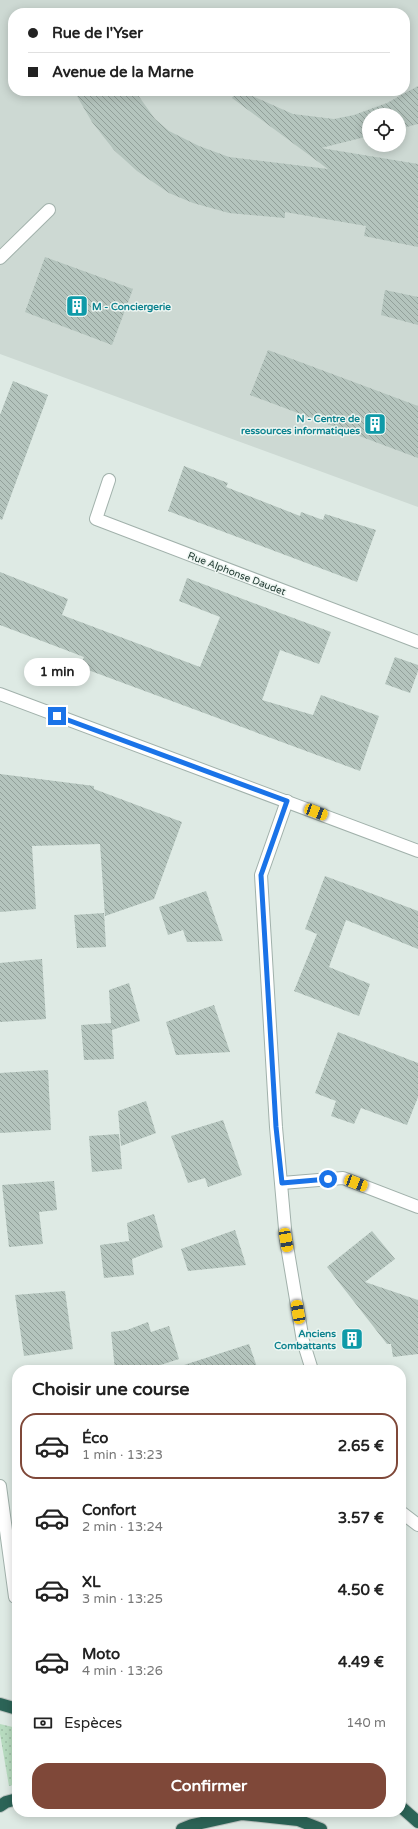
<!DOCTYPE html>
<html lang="fr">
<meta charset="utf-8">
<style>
:root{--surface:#fff;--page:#f6f6f6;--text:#222;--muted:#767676;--line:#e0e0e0;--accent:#7f4839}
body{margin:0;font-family:"Varela Round",sans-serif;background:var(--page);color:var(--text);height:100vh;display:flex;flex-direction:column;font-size:15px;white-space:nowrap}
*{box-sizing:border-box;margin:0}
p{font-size:13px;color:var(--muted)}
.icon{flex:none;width:22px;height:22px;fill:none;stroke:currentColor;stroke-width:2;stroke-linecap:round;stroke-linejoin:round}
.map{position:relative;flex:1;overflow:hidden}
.drawer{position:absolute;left:12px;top:1365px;width:394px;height:452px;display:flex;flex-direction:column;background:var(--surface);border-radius:16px;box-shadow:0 2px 10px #0003}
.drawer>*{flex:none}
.guide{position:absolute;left:8px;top:8px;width:402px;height:88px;border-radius:16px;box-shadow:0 2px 10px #0003;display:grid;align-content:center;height:88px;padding:0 20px;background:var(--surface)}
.fabs{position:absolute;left:362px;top:108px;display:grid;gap:8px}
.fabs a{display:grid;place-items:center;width:44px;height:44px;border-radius:50%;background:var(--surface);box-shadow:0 2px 10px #0003;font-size:20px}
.end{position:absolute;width:18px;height:18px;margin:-9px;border:5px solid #1a73e8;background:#fff;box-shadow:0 0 0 2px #fff}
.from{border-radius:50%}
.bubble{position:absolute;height:28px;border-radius:14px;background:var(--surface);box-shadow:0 2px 10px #0003;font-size:13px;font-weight:700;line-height:28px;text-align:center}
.car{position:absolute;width:12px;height:24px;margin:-12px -6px;border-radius:5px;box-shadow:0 0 3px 1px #0007;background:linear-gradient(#f5c518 24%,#345 0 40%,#f5c518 0 76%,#345 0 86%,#f5c518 0)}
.guide b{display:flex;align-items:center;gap:14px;height:38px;font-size:15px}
.guide b+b{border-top:1px solid var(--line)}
.guide i{width:10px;height:10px;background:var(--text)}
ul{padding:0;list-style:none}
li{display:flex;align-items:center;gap:12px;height:66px;margin:0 8px 6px;padding:0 12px;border:2px solid transparent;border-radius:16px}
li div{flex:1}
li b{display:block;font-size:15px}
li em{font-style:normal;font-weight:700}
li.active{border-color:var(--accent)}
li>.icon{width:36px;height:36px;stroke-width:1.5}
h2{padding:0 20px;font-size:18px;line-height:48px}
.pay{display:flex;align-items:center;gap:10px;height:44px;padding:0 20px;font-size:15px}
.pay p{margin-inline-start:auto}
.action{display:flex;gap:8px;margin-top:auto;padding:8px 20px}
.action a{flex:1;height:46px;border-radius:16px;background:var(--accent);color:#fff;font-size:16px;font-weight:700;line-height:46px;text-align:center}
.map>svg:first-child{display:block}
.built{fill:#cdd9d3;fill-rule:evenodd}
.grass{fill:url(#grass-dots)}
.building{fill:url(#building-back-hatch)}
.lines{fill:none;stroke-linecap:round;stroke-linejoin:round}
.service-casing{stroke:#a1b1ab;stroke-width:14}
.minor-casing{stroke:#a1b1ab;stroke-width:14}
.tertiary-casing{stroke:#a1b1ab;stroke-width:14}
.motorway-casing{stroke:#bcc4c1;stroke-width:14}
.service{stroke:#fff;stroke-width:12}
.minor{stroke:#fff;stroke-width:12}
.tertiary{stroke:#fff;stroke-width:12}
.motorway{stroke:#2c6457;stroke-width:12}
.route{stroke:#1a73e8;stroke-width:5}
.labels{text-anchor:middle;stroke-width:3;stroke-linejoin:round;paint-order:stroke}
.culture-label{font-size:10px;font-weight:bold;fill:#0d838f;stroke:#eef6f2;text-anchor:end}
.street-label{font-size:10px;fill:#203931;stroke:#eef6f2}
</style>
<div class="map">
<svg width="418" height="1829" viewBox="0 0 418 1829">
<defs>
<pattern id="grass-dots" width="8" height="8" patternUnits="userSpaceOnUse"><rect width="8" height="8" fill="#b7dbbf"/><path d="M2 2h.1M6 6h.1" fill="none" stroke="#9dbda5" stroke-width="1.8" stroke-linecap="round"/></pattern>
<pattern id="building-back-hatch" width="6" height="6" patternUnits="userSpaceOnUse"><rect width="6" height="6" fill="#b4c4bd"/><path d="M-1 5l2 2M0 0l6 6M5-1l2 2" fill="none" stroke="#92a09a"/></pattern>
</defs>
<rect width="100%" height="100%" fill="#deeae4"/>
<path class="built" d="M0 0H418V507L0 354ZM13 13H405V91H13ZM369 115H399V145H369Z"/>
<path class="grass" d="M0 1724 17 1728V1784L9 1786 0 1734Z"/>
<g class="building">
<path d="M418 86V124L399 129V115H369V136L321 148 418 164V247L364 236 366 226 285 212V218L229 213 193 203 169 193 137 171 114 150 92 122 74 91H135L155 119 169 131 199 146 229 157 328 169 232 98 236 91H241L293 114 334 119 354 115 387 103Z"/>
<path d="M45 257 133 289 112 345 25 312Z"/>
<path d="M385 290 418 297V325L381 315Z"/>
<path d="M268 350 418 406V458L250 395Z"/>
<path d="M13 381 48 395 2 520 0 519V415Z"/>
<path d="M184 466 228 483 226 487 300 516 301 512 323 520 325 514 376 530 357 582 168 511Z"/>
<path d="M0 572 68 599 62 615 200 667 220 617 179 601 187 578 331 632 319 664 280 650 262 700 313 715 321 695 379 716 360 771 80 667 84 657 0 625Z"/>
<path d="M395 657 418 665V671L410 693 385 684Z"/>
<path d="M0 774 94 786V789L182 822 154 899 105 916 100 844 32 846 36 909 0 912Z"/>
<path d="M325 876 418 911V949L346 920 329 967 370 984 359 1016 294 991 317 934 305 929Z"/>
<path d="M206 891 223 941 187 942 183 930 168 935 159 907Z"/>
<path d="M104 913 106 947 77 948 74 915Z"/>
<path d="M42 959 46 1019 0 1022V963Z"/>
<path d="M129 983 140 1021 112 1030 114 1059 84 1060 81 1025 111 1023 109 990Z"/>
<path d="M214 1005 230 1052 176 1055 166 1022Z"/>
<path d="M338 1032 418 1063V1097L407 1125 361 1108 354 1124 331 1116 336 1101 315 1093Z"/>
<path d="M48 1070 51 1130 0 1133V1073Z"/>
<path d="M146 1101 156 1133 121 1146 118 1111Z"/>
<path d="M223 1120 242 1175 208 1187 205 1178 188 1183 171 1136Z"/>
<path d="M119 1134 122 1169 92 1172 89 1136Z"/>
<path d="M54 1181 57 1210 39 1212 43 1244 9 1247 2 1185Z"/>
<path d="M154 1214 163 1247 132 1259 134 1275 104 1278 100 1245 129 1241 130 1248 127 1223Z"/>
<path d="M235 1230 246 1265 188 1271 181 1249Z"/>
<path d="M372 1231 395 1259 365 1282 418 1300V1354L393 1357 391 1344H387L327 1267Z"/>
<path d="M65 1291 73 1349 24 1356 15 1295Z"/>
<path d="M148 1322 151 1332 169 1326 179 1359 145 1370H115L111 1332 127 1330Z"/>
<path d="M249 1344 258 1370H185L184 1365Z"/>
</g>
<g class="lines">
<g class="service-casing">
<path id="service" d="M0 258 49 210"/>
</g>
<g class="minor-casing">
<g id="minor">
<path d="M109 480 96 519 418 642"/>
<path d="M287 801 261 875 276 1127 286 1240 303 1341 312 1370"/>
<path d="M282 1183 343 1178 418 1207"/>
<path d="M0 1486 15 1597"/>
<path d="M401 1512 418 1525"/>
</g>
</g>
<g class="tertiary-casing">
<path id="tertiary" d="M0 694 418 851"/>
</g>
<g class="motorway-casing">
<g id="motorway">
<path d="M0 1704 17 1709"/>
<path d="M0 1806 6 1802 17 1799"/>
<path d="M401 1807 418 1822"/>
<path d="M182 1829 192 1825 242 1814 298 1820 321 1829"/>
</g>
</g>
<use href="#service" class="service"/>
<use href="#minor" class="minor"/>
<use href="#tertiary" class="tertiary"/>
<use href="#motorway" class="motorway"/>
</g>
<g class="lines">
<path class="route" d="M57 716 287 801 261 875 276 1127 282 1183 328 1179"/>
</g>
<defs>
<g id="building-square" transform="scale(1.15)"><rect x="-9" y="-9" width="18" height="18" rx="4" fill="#0f9aa8" stroke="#eef6f2"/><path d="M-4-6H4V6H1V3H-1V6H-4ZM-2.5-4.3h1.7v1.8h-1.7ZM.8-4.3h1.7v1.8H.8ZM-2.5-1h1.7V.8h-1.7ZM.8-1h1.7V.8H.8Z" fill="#fff"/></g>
</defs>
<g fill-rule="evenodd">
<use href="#building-square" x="77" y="306"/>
<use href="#building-square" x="375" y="424"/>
<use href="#building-square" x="352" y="1339"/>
</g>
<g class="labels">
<g class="culture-label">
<text x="92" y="310" text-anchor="start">M - Conciergerie</text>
<text x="360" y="422">N - Centre de<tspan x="360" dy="12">ressources informatiques</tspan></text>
<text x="336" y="1337">Anciens<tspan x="336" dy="12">Combattants</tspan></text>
</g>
<g class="street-label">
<text transform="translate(237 573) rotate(21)" y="4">Rue Alphonse Daudet</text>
</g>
</g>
</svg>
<div class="fabs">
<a><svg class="icon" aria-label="locate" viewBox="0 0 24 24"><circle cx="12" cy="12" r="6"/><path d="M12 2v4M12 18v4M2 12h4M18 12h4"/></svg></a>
</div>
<i class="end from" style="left:328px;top:1179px"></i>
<i class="end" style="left:57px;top:716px"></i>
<div class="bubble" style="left:24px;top:658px;width:66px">1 min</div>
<i class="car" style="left:316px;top:812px;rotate:111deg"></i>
<i class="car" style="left:356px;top:1183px;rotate:111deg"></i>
<i class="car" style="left:286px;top:1240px;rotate:170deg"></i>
<i class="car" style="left:298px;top:1312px;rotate:350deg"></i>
<div class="guide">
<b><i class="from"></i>Rue de l'Yser</b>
<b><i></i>Avenue de la Marne</b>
</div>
<section class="drawer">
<h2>Choisir une course</h2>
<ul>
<li class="active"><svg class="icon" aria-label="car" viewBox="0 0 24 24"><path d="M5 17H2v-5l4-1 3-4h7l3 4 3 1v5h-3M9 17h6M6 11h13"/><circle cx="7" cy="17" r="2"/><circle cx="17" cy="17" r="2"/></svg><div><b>Éco</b><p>1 min · 13:23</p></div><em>2.65 €</em></li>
<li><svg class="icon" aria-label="car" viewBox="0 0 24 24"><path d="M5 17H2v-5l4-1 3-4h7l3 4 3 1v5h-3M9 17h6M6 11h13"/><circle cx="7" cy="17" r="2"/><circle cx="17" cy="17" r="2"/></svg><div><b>Confort</b><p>2 min · 13:24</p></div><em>3.57 €</em></li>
<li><svg class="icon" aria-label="car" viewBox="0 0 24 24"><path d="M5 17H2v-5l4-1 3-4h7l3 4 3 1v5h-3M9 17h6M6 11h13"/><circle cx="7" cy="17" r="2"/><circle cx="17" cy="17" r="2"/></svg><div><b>XL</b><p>3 min · 13:25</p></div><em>4.50 €</em></li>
<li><svg class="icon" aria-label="car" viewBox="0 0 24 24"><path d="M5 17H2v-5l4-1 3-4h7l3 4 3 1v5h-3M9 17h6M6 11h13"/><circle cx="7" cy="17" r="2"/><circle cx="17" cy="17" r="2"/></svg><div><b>Moto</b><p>4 min · 13:26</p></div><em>4.49 €</em></li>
</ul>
<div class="pay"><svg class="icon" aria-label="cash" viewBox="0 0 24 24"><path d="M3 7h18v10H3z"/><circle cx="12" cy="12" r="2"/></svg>Espèces<p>140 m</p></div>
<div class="action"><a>Confirmer</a></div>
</section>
</div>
